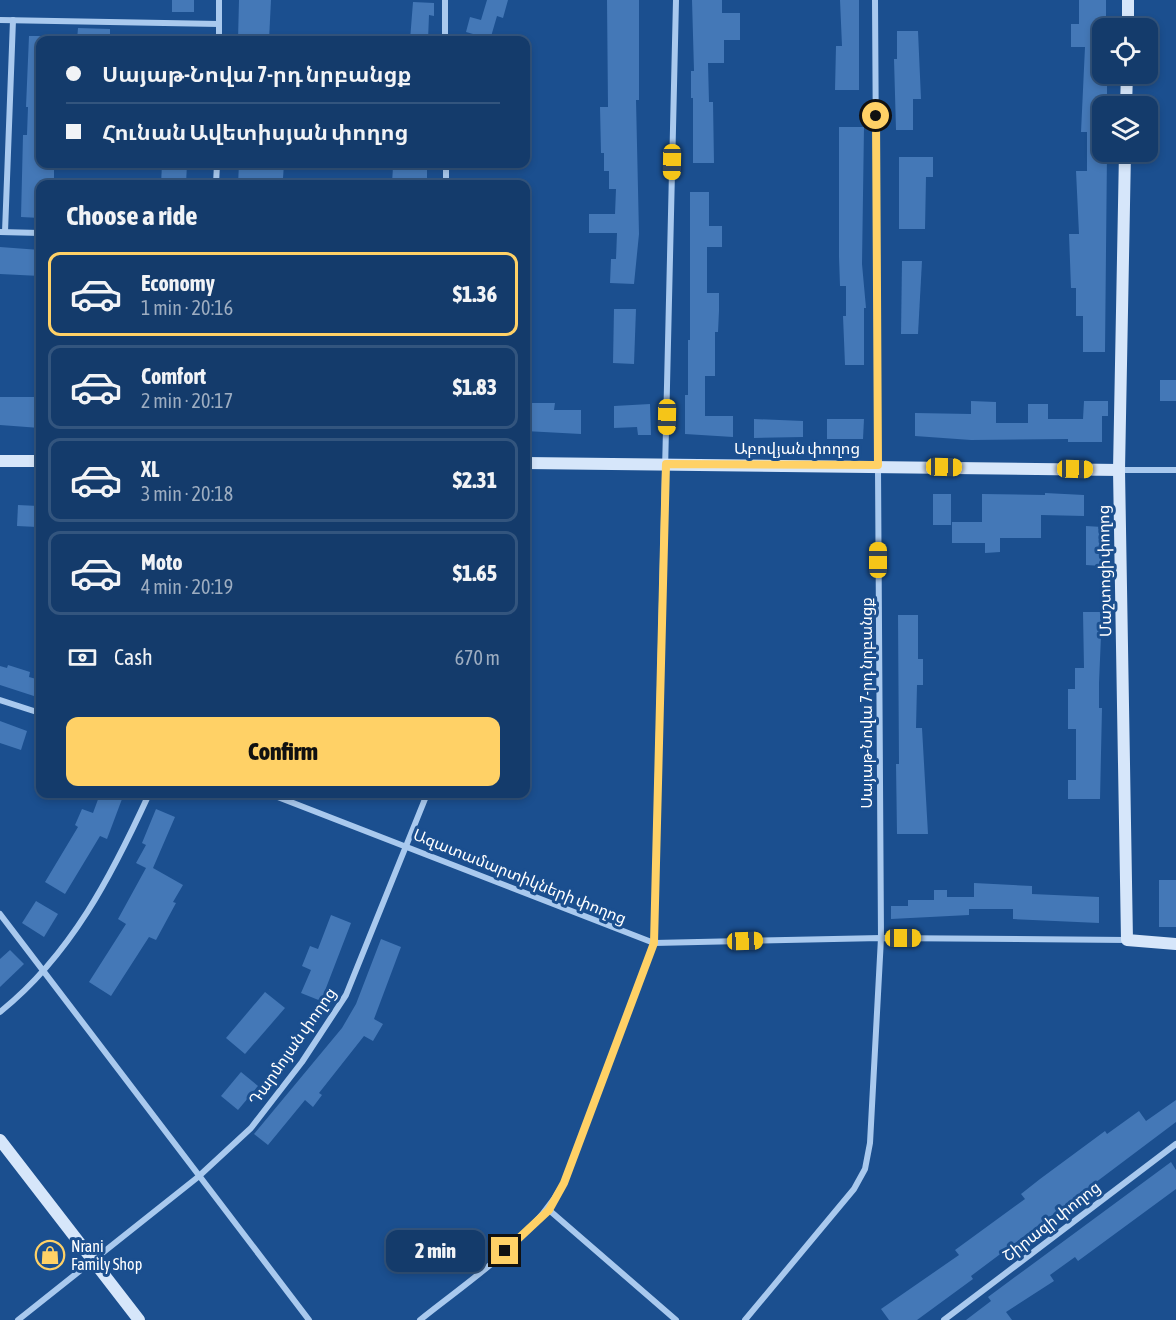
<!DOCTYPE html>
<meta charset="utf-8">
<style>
:root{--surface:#143b6b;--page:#214673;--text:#f1f3f6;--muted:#9dadc1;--line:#33557e;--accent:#ffd166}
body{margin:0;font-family:"Asap Condensed","Noto Sans Armenian",sans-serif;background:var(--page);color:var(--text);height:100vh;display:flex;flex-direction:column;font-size:22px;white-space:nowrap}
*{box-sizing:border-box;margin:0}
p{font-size:20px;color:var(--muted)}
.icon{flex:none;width:33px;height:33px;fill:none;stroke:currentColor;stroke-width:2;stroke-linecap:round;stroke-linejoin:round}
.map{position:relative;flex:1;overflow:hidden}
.drawer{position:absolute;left:36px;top:180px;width:494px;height:618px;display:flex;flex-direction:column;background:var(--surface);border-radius:12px;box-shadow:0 3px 9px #0003,0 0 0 2px var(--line)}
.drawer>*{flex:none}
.hud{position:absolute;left:36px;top:36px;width:494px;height:132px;border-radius:12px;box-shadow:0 3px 9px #0003,0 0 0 2px var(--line);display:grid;align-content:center;height:132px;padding:0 30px;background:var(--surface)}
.controls{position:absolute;left:1092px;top:18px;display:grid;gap:12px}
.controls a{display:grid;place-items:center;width:66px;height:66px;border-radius:12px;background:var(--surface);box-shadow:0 3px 9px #0003,0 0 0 2px var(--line);font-size:30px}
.end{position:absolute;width:27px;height:27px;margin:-14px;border:8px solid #ffd166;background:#111;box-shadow:0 0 0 3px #111}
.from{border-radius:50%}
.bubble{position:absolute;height:42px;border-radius:12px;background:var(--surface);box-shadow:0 3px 9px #0003,0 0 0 2px var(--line);font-size:20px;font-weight:800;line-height:42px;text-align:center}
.car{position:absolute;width:18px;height:36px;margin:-18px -9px;border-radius:8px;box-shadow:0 0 4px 2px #0007;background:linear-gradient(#f5c518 24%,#345 0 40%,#f5c518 0 76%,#345 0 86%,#f5c518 0)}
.hud b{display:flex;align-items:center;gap:21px;height:57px;font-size:22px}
.hud b+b{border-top:2px solid var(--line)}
.hud i{width:15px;height:15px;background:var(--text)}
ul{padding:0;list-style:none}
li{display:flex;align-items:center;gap:18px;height:84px;margin:0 12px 9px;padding:0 18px;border:3px solid var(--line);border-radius:12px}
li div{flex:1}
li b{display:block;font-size:22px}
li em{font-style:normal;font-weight:800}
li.active{border-color:var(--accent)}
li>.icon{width:54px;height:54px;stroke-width:1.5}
h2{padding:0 30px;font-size:27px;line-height:72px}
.pay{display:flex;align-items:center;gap:15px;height:66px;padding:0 30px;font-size:22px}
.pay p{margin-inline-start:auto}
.cta{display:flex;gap:12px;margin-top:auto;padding:12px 30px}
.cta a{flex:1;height:69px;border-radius:12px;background:var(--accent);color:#111;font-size:24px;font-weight:800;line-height:69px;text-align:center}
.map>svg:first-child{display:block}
.building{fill:#4478b7}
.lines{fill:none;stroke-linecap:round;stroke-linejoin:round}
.street{stroke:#a9c9ee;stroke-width:6}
.secondary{stroke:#d6e6fa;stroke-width:12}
.route{stroke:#ffd166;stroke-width:8}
.labels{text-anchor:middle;stroke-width:6;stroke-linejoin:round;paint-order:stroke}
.street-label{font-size:16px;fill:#fff;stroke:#1b4f8f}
.poi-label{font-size:16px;fill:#fff;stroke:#1b4f8f;text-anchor:start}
</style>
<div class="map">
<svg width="1176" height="1320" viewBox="0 0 1176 1320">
<rect width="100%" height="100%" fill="#1b4f8f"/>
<g class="building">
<rect x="172" y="0" width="22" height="12"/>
<path d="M239 0H271L269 40H238Z"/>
<path d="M487 0H508L503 18 497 16 490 40H472L473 34 466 32 470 17 481 20Z"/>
<path d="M607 0H639V100H636L639 234 634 284 610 283 611 259H616L617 233H589V214H615L616 189H609V171H604V153H601L600 107H608Z"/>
<path d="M692 0H722V13H740V40H724V63H708L709 102H713L714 163H693V98H691V71H694Z"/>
<path d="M840 0H859V90H835L836 46H842Z"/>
<path d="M1079 0H1106V28H1102V74H1107V104H1102V152H1107L1105 352H1083V316H1076V288H1071L1069 234H1079L1076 171H1087V132H1081L1085 47H1071V24H1079Z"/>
<path d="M413 2 434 3V16L429 15 428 40H410Z"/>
<path d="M78 28 110 29V40H77Z"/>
<path d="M897 31H918L921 99H913V130H896L894 59H897Z"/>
<path d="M29 36H41L38 82 40 164H54V181L40 180V218L21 217 23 135H27L28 107H26Z"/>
<path d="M839 127H864L862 264 866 308H864V365H845L843 316H846V286H840L839 257Z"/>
<path d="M899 157H933V177H926L925 229H899Z"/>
<path d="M162 164H187L186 184H161Z"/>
<path d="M239 164H284L283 178H264V184H238Z"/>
<path d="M393 166 427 167V184H392Z"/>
<path d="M690 192H709V226H722V247H707V293H719V311L718 332H715V376H705V416H733V437L685 434V395H688V340H690Z"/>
<path d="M0 247 40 250V276L0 274Z"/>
<path d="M902 261H922L918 334H901Z"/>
<path d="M614 309H636L634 364 613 363Z"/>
<rect x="1160" y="380" width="16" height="21"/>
<path d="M0 397H40V428L0 425Z"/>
<path d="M971 401 996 402V423H1028V404H1048V419H1083L1084 401H1108V416H1102V442H1068V439L971 440 915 436V413L971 414Z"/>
<path d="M532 403H555L554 410H581V434L525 431V404Z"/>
<path d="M650 404 651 435H638L637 427 614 428V406Z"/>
<path d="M754 419 803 421V437L754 438Z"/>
<path d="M827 419H864L863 439H827Z"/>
<path d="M1045 493 1084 495V516L1041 515V538H1000V552L985 553V543H952V522H982V494L1045 495Z"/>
<rect x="933" y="494" width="18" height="31"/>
<path d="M18 505 38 506 37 527 17 526Z"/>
<path d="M1086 526 1102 527V566L1086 565Z"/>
<path d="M1083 612H1102L1099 683V708H1102L1100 799H1068V780H1076V729H1068V689H1075V668H1084Z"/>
<path d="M898 615H918V659H923V685H917L916 728H922L928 834H897L896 764H899Z"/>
<path d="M8 665 30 672 29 677 40 680V698L0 685V666L7 668Z"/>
<path d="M0 721 27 731 21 750 0 743Z"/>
<path d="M100 794 122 799 107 839 100 836 65 894 45 882 78 827 75 825 82 809 93 813Z"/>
<path d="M156 809 175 817 153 868 183 885 173 902 176 903 156 940 149 937 111 996 89 982 126 924 118 919 146 868 136 863 146 845 142 843Z"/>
<rect x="1159" y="880" width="17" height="47"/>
<path d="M974 883 1032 886V894L1099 897V923L1013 919V909H969V915L891 919V906H908V900H934V890H947V897H974Z"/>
<path d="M36 901 58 914 44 937 22 923Z"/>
<path d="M331 915 351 923 321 1001 301 993 311 970 302 966 310 946 318 949Z"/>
<path d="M381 939 401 947 374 1019 383 1024 373 1041 364 1036 319 1093 322 1095 313 1107 305 1100 268 1145 254 1134 342 1028 356 1004Z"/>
<path d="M10 950 24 964 0 987V959Z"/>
<path d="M265 992 285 1008 245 1054 226 1038Z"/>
<path d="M241 1072 258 1086 238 1110 221 1096Z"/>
<path d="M1176 1100V1122L971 1276 973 1279 917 1320H889L881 1309 959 1255 955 1250 1025 1199 1021 1194 1040 1179 1105 1131 1107 1134 1139 1111 1146 1121Z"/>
<path d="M1171 1162 1176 1170V1189L1078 1261 1075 1257 1050 1275 1054 1281 1006 1312 1012 1320H966L991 1301 988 1297Z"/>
</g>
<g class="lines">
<g class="street">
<path d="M445 0V40"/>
<path d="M0 20 219 24"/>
<path d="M219 40V0"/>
<path d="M446 164V184"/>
<path d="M216 184 217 164"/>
<path d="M0 232 40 233"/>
<path d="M5 232 13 20"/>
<path d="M1120 470H1176"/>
<path d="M0 700 40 713"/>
<path d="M270 794 654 943 881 938 1127 940"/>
<path d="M0 914 309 1320"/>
<path d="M0 1012C71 955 112 875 149 794"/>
<path d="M549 1210 676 1320"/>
<path d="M18 1320 198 1177 251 1128 302 1062 346 995 427 794"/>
<path d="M420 1320C471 1279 531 1241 564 1183L654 943 676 0"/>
<path d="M745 1320 854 1189 865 1169 870 1143 881 938 875 0"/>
<path d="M944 1320 1176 1144"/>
</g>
<g class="secondary">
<path d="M1128 28V0"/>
<path d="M1126 106 1127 74"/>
<path d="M1125 152 1119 470 1127 940 1176 944"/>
<path d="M0 461H40"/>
<path d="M525 463 1119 470"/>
<path d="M0 1140 139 1320"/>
</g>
</g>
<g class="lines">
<path class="route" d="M505 1251 549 1210 564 1183 654 943 666 464 878 465 876 116"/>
</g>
<defs>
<g id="shop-ring" transform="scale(1.5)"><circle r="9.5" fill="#1b4f8f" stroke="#ffd166" stroke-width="1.5"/><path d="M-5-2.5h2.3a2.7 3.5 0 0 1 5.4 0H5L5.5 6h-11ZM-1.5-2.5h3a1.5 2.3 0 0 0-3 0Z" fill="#ffd166"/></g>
</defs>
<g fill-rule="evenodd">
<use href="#shop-ring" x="50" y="1255"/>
</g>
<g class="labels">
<g class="street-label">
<text x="797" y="454">Աբովյան փողոց</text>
<text transform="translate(1104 571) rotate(-91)" y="6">Մաշտոցի փողոց</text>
<text transform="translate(866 703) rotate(-90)" y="6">Սայաթ-Նովա 7-րդ նրբանցք</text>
<text transform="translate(520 876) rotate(22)" y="6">Ազատամարտիկների փողոց</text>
<text transform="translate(292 1046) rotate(-55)" y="6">Դարմոյան փողոց</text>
<text transform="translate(1051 1221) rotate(-38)" y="6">Շիրազի փողոց</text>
</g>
<g class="poi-label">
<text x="71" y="1252">Nrani<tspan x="71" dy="18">Family Shop</tspan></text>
</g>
</g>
</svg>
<div class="controls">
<a><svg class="icon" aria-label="locate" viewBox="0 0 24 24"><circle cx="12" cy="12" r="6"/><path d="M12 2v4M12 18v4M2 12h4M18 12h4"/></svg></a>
<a><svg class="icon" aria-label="layers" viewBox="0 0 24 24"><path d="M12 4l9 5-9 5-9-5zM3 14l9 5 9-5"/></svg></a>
</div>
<i class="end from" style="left:876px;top:116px"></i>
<i class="end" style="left:505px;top:1251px"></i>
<div class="bubble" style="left:386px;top:1230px;width:99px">2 min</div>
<i class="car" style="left:672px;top:162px;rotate:181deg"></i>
<i class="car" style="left:667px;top:417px;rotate:181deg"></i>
<i class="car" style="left:944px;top:467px;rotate:91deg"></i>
<i class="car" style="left:1075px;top:469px;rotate:91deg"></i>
<i class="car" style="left:878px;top:560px;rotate:0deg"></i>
<i class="car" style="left:903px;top:938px;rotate:90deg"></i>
<i class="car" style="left:745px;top:941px;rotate:88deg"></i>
<div class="hud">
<b><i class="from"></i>Սայաթ-Նովա 7-րդ նրբանցք</b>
<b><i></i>Հունան Ավետիսյան փողոց</b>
</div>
<section class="drawer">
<h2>Choose a ride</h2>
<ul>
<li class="active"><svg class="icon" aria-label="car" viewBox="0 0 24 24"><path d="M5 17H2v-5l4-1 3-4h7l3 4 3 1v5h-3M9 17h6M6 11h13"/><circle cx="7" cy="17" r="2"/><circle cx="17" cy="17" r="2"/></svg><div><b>Economy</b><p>1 min · 20:16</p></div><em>$1.36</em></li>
<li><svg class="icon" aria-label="car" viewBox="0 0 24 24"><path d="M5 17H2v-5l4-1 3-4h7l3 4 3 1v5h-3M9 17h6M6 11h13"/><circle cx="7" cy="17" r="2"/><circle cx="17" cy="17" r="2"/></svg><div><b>Comfort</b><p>2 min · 20:17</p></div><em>$1.83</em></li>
<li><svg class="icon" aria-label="car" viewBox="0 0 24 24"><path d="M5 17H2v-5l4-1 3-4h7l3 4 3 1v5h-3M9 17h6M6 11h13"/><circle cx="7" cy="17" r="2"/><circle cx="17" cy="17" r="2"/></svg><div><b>XL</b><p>3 min · 20:18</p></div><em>$2.31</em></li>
<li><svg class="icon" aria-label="car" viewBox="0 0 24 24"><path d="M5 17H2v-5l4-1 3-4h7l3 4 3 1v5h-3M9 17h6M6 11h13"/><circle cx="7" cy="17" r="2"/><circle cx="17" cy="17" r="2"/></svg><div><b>Moto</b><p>4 min · 20:19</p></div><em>$1.65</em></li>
</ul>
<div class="pay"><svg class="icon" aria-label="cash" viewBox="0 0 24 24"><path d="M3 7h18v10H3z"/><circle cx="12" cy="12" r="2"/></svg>Cash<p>670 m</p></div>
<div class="cta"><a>Confirm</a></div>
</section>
</div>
